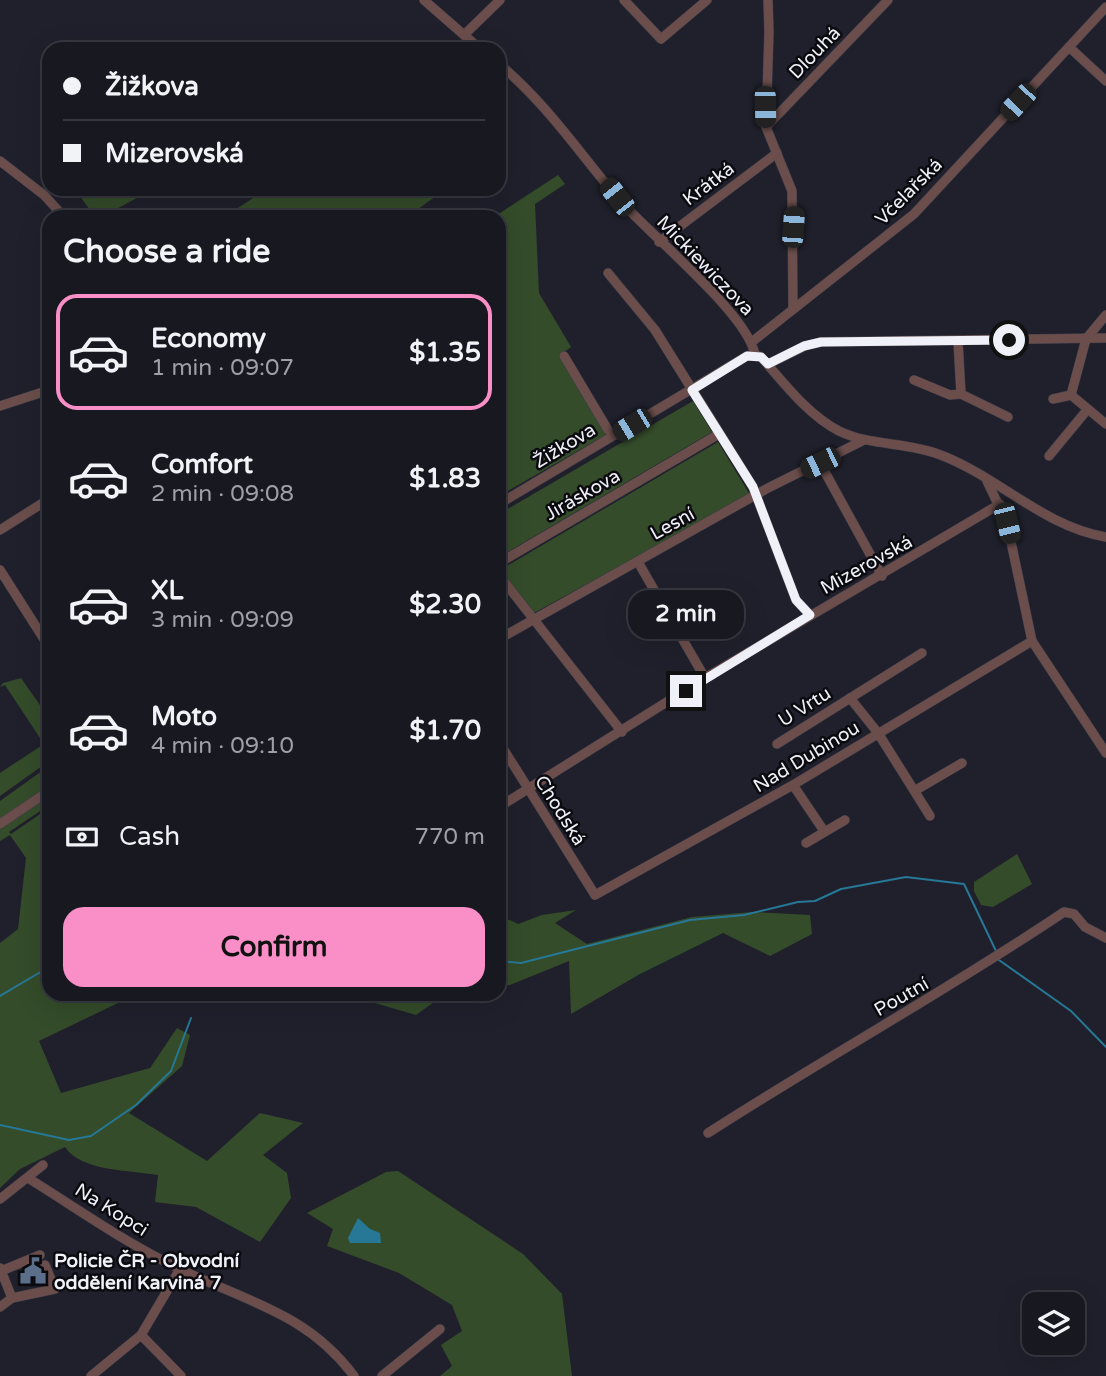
<!DOCTYPE html>
<meta charset="utf-8">
<style>
:root{--surface:#181821;--page:#25252e;--text:#f1f3f6;--muted:#9fa0a5;--line:#36373f;--accent:#fa8fc8}
body{margin:0;font-family:"Varela Round",sans-serif;background:var(--page);color:var(--text);height:100vh;display:flex;flex-direction:column;font-size:26px;white-space:nowrap}
*{box-sizing:border-box;margin:0}
p{font-size:23px;color:var(--muted)}
.icon{flex:none;width:38px;height:38px;fill:none;stroke:currentColor;stroke-width:2;stroke-linecap:round;stroke-linejoin:round}
.map{position:relative;flex:1;overflow:hidden}
.side{position:absolute;left:42px;top:210px;width:464px;height:791px;display:flex;flex-direction:column;background:var(--surface);border-radius:21px;box-shadow:0 7px 28px #0002,0 0 0 2px var(--line)}
.side>*{flex:none}
.guide{position:absolute;left:42px;top:42px;width:464px;height:154px;border-radius:21px;box-shadow:0 7px 28px #0002,0 0 0 2px var(--line);display:grid;align-content:center;height:154px;padding:0 21px;background:var(--surface)}
.tools{position:absolute;left:1022px;top:1292px;display:grid;gap:14px}
.tools a{display:grid;place-items:center;width:63px;height:63px;border-radius:14px;background:var(--surface);box-shadow:0 7px 28px #0002,0 0 0 2px var(--line);font-size:35px}
.end{position:absolute;width:32px;height:32px;margin:-16px;border:9px solid #eff0f8;background:#111;box-shadow:0 0 0 4px #111}
.from{border-radius:50%}
.bubble{position:absolute;height:49px;border-radius:21px;background:var(--surface);box-shadow:0 7px 28px #0002,0 0 0 2px var(--line);font-size:23px;font-weight:700;line-height:49px;text-align:center}
.car{position:absolute;width:21px;height:42px;margin:-21px -10px;border-radius:9px;box-shadow:0 0 5px 2px #0007;background:linear-gradient(#222 24%,#8ab4d8 0 40%,#222 0 76%,#8ab4d8 0 86%,#222 0)}
.guide b{display:flex;align-items:center;gap:24px;height:66px;font-size:26px}
.guide b+b{border-top:2px solid var(--line)}
.guide i{width:18px;height:18px;background:var(--text)}
ul{padding:0;list-style:none}
li{display:flex;align-items:center;gap:21px;height:116px;margin:0 14px 10px;padding:0 7px;border:4px solid transparent;border-radius:21px}
li div{flex:1}
li b{display:block;font-size:26px}
li em{font-style:normal;font-weight:700}
li.selected{border-color:var(--accent)}
li>.icon{width:63px;height:63px;stroke-width:1.5}
h2{padding:0 21px;font-size:32px;line-height:84px}
.pay{display:flex;align-items:center;gap:18px;height:77px;padding:0 21px;font-size:26px}
.pay p{margin-inline-start:auto}
.action{display:flex;gap:14px;margin-top:auto;padding:14px 21px}
.action a{flex:1;height:80px;border-radius:21px;background:var(--accent);color:#111;font-size:28px;font-weight:700;line-height:80px;text-align:center}
.map>svg:first-child{display:block}
.green{fill:#344c2a}
.water{fill:#267896}
.lines{fill:none;stroke-linecap:round;stroke-linejoin:round}
.stream{stroke:#267896;stroke-width:2}
.minor-casing{stroke:#3d3d49;stroke-width:10}
.minor{stroke:#6b4e4b;stroke-width:9}
.route{stroke:#eff0f8;stroke-width:9}
.labels{text-anchor:middle;stroke-width:5;stroke-linejoin:round;paint-order:stroke}
.street-label{font-size:19px;fill:#eff0f8;stroke:#0a0a0f}
.poi-label{font-size:19px;font-weight:bold;fill:#eff0f8;stroke:#0a0a0f;text-anchor:start}
</style>
<div class="map">
<svg width="1106" height="1376" viewBox="0 0 1106 1376">
<rect width="100%" height="100%" fill="#20202c"/>
<g class="green">
<path d="M558 175 565 184 535 204 539 293 571 347 564 352 611 432 499 496V217H494Z"/>
<path d="M75 189H153L102 217H95Z"/>
<path d="M267 189H446L418 209 426 217H224Z"/>
<path d="M693 401 712 432 499 557V514Z"/>
<path d="M718 442 750 495 532 614 500 570Z"/>
<path d="M21 678 49 718V761L0 796V773L44 744 5 685 0 687 3 683Z"/>
<path d="M49 766V785L0 819V801Z"/>
<path d="M49 796V805L9 832 11 834 49 808V994H160L118 1003 39 1041 61 1093 150 1068 177 1028 190 1035 182 1066 129 1113 207 1161 260 1113 303 1123 263 1155 287 1173 291 1198 260 1242 196 1207 155 1202 158 1175C130 1170 82 1172 65 1147L20 1169 0 1188V943L18 929 26 858 10 835 0 841V829Z"/>
<path d="M1017 854 1032 884 993 907 981 905 974 891V882Z"/>
<path d="M576 910 555 923 587 944 692 917 752 912 810 915 812 934 770 956 723 933 640 974 571 1014 569 961 510 985 499 986V920H510L518 924 542 915Z"/>
<path d="M344 994H445L416 1015Z"/>
<path d="M398 1171 523 1254 562 1294 572 1376H440L452 1366 441 1345 462 1331 452 1305 399 1273 327 1246 333 1229 307 1213 386 1172Z"/>
</g>
<path class="water" d="M358 1218 370 1229 380 1233 381 1243H350L348 1238Z"/>
<g class="lines">
<g class="stream">
<path d="M999 960 1071 1011 1106 1047"/>
<path d="M499 961 521 963 690 920 744 915 798 902 815 901 841 889 906 877 964 884 996 951"/>
<path d="M0 996 49 967"/>
<path d="M0 1125 69 1140 91 1136 136 1105 171 1071 191 1018"/>
</g>
<g class="minor-casing">
<g id="minor">
<path d="M424 0 480 49"/>
<path d="M624 0 661 39 707 0"/>
<path d="M768 0 769 32 766 127 792 191 793 309"/>
<path d="M464 35 500 0"/>
<path d="M1069 47 1106 7"/>
<path d="M499 64C545 102 578 151 616 196 647 233 748 313 755 355"/>
<path d="M766 127 888 0"/>
<path d="M0 161 44 195 64 217"/>
<path d="M659 242 777 153"/>
<path d="M608 273 655 330 753 487 796 600 810 615"/>
<path d="M1106 315 1086 339 1071 395 1106 424"/>
<path d="M753 341 914 214 1069 47 1106 81"/>
<path d="M755 355 761 357C784 383 808 415 839 431 870 446 906 442 938 454 998 476 1042 526 1106 537"/>
<path d="M564 356 608 430"/>
<path d="M768 364 805 346 821 342 1106 338"/>
<path d="M914 380 950 395 961 394 958 341"/>
<path d="M961 394 1008 417"/>
<path d="M1053 399 1071 395"/>
<path d="M0 406 49 390"/>
<path d="M1049 456 1087 410"/>
<path d="M820 463 882 576"/>
<path d="M987 481 1007 523 1032 641 1106 753"/>
<path d="M499 504 747 356 755 355"/>
<path d="M0 530 49 499"/>
<path d="M638 562 705 678"/>
<path d="M499 563 719 434"/>
<path d="M0 570 49 647"/>
<path d="M499 575 622 732"/>
<path d="M499 639 768 488 864 440"/>
<path d="M850 698 878 733 930 816"/>
<path d="M499 742 595 895 793 785 1032 641"/>
<path d="M777 744 922 653"/>
<path d="M793 785 824 831"/>
<path d="M916 790 962 763"/>
<path d="M499 807 705 678 1000 504"/>
<path d="M0 824 49 791"/>
<path d="M806 843 845 820"/>
<path d="M708 1133C826 1057 948 990 1064 912L1074 914 1085 927 1106 938"/>
<path d="M28 1178C78 1209 127 1244 180 1269 247 1302 307 1313 354 1376"/>
<path d="M0 1199 43 1165"/>
<path d="M0 1268 12 1298"/>
<path d="M1 1271 40 1255"/>
<path d="M0 1307 12 1298 55 1289 45 1265"/>
<path d="M141 1335 181 1376"/>
<path d="M91 1376 141 1335 180 1269"/>
<path d="M382 1376 440 1329"/>
</g>
</g>
<use href="#minor" class="minor"/>
</g>
<g class="lines">
<path class="route" d="M686 691 810 615 796 600 753 487 692 390 747 356 761 357 768 364 804 346 821 342 1009 340"/>
</g>
<defs>
<g id="civic-bare" transform="scale(2.1)"><path d="M-.6-6.5H3V-4.5H.6V-3L4-1V1h2V6H-6V1h2V-1L-.6-3ZM-1.2 2.5V6h2.4V2.5Z" fill="#5c6f8a" stroke="#0a0a0f" stroke-width="2.5" paint-order="stroke"/></g>
</defs>
<g fill-rule="evenodd">
<use href="#civic-bare" x="33" y="1271"/>
</g>
<g class="labels">
<g class="street-label">
<text transform="translate(814 52) rotate(-46)" y="7">Dlouhá</text>
<text transform="translate(708 183) rotate(-37)" y="7">Krátká</text>
<text transform="translate(908 191) rotate(-45)" y="7">Včelařská</text>
<text transform="translate(706 265) rotate(46)" y="7">Mickiewiczova</text>
<text transform="translate(564 445) rotate(-31)" y="7">Žižkova</text>
<text transform="translate(582 494) rotate(-30)" y="7">Jiráskova</text>
<text transform="translate(672 523) rotate(-29)" y="7">Lesní</text>
<text transform="translate(866 564) rotate(-29)" y="7">Mizerovská</text>
<text transform="translate(804 706) rotate(-32)" y="7">U Vrtu</text>
<text transform="translate(806 756) rotate(-31)" y="7">Nad Dubinou</text>
<text transform="translate(561 810) rotate(58)" y="7">Chodská</text>
<text transform="translate(901 996) rotate(-30)" y="7">Poutní</text>
<text transform="translate(112 1209) rotate(32)" y="7">Na Kopci</text>
</g>
<g class="poi-label">
<text x="54" y="1267">Policie ČR - Obvodní<tspan x="54" dy="22">oddělení Karviná 7</tspan></text>
</g>
</g>
</svg>
<div class="tools">
<a><svg class="icon" aria-label="layers" viewBox="0 0 24 24"><path d="M12 4l9 5-9 5-9-5zM3 14l9 5 9-5"/></svg></a>
</div>
<i class="end from" style="left:1009px;top:340px"></i>
<i class="end" style="left:686px;top:691px"></i>
<div class="bubble" style="left:628px;top:590px;width:116px">2 min</div>
<i class="car" style="left:1018px;top:102px;rotate:223deg"></i>
<i class="car" style="left:765px;top:107px;rotate:179deg"></i>
<i class="car" style="left:617px;top:197px;rotate:322deg"></i>
<i class="car" style="left:793px;top:227px;rotate:4deg"></i>
<i class="car" style="left:632px;top:425px;rotate:239deg"></i>
<i class="car" style="left:820px;top:463px;rotate:244deg"></i>
<i class="car" style="left:1007px;top:523px;rotate:166deg"></i>
<div class="guide">
<b><i class="from"></i>Žižkova</b>
<b><i></i>Mizerovská</b>
</div>
<section class="side">
<h2>Choose a ride</h2>
<ul>
<li class="selected"><svg class="icon" aria-label="car" viewBox="0 0 24 24"><path d="M5 17H2v-5l4-1 3-4h7l3 4 3 1v5h-3M9 17h6M6 11h13"/><circle cx="7" cy="17" r="2"/><circle cx="17" cy="17" r="2"/></svg><div><b>Economy</b><p>1 min · 09:07</p></div><em>$1.35</em></li>
<li><svg class="icon" aria-label="car" viewBox="0 0 24 24"><path d="M5 17H2v-5l4-1 3-4h7l3 4 3 1v5h-3M9 17h6M6 11h13"/><circle cx="7" cy="17" r="2"/><circle cx="17" cy="17" r="2"/></svg><div><b>Comfort</b><p>2 min · 09:08</p></div><em>$1.83</em></li>
<li><svg class="icon" aria-label="car" viewBox="0 0 24 24"><path d="M5 17H2v-5l4-1 3-4h7l3 4 3 1v5h-3M9 17h6M6 11h13"/><circle cx="7" cy="17" r="2"/><circle cx="17" cy="17" r="2"/></svg><div><b>XL</b><p>3 min · 09:09</p></div><em>$2.30</em></li>
<li><svg class="icon" aria-label="car" viewBox="0 0 24 24"><path d="M5 17H2v-5l4-1 3-4h7l3 4 3 1v5h-3M9 17h6M6 11h13"/><circle cx="7" cy="17" r="2"/><circle cx="17" cy="17" r="2"/></svg><div><b>Moto</b><p>4 min · 09:10</p></div><em>$1.70</em></li>
</ul>
<div class="pay"><svg class="icon" aria-label="cash" viewBox="0 0 24 24"><path d="M3 7h18v10H3z"/><circle cx="12" cy="12" r="2"/></svg>Cash<p>770 m</p></div>
<div class="action"><a>Confirm</a></div>
</section>
</div>
